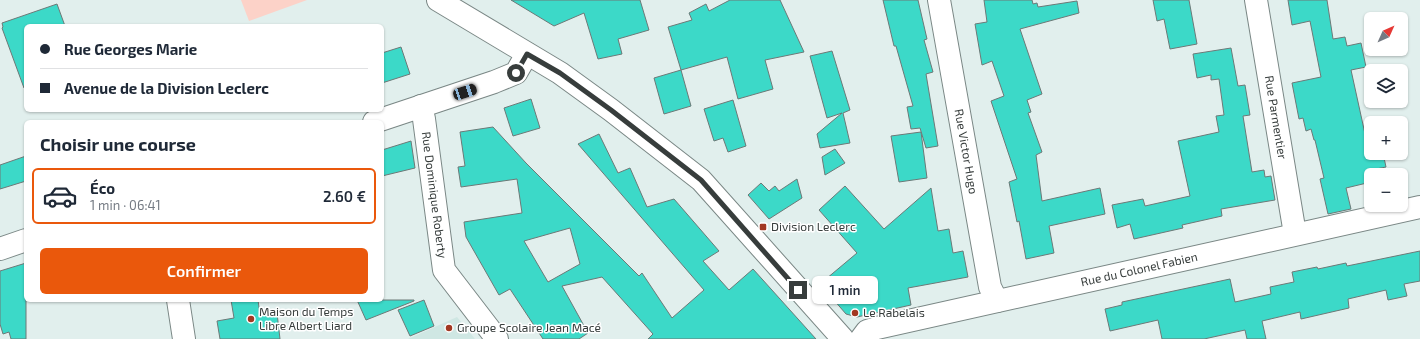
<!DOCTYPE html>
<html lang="fr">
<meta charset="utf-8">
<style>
:root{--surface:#fff;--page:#f6f6f7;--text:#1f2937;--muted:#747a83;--line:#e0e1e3;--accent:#ea580c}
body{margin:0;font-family:"Exo 2",sans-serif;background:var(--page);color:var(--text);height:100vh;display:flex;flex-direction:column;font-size:15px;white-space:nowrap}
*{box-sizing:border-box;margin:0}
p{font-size:13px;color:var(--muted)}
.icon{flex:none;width:22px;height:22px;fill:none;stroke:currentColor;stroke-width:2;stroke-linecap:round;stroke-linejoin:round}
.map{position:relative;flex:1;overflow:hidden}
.panel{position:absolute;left:24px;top:120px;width:360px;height:182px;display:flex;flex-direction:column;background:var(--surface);border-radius:6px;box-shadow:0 1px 3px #0004}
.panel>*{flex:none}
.guide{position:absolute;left:24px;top:24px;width:360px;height:88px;border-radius:6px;box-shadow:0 1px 3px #0004;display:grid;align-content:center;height:88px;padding:0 16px;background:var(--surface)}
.needle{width:26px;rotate:45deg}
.buttons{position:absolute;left:1364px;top:12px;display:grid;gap:8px}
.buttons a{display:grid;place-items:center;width:44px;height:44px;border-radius:6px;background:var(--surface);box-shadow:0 1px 3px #0004;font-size:20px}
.end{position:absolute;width:18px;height:18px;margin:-9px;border:5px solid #373d3c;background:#fff;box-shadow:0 0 0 2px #fff}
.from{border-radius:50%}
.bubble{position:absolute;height:28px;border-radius:6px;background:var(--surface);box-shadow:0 1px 3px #0004;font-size:13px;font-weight:600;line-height:28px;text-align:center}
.car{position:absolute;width:12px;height:24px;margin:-12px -6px;border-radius:5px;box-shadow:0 0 3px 1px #0007;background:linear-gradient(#222 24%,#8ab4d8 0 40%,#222 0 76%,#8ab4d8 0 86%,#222 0)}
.guide b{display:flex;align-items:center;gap:14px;height:38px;font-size:15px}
.guide b+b{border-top:1px solid var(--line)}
.guide i{width:10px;height:10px;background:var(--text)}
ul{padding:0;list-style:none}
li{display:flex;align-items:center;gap:12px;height:56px;margin:0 8px 6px;padding:0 8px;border:2px solid transparent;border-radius:6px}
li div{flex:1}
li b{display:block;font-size:15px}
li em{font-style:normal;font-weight:600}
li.current{border-color:var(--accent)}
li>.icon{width:36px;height:36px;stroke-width:1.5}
h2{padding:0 16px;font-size:18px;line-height:48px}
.primary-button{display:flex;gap:8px;margin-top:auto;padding:8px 16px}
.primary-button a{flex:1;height:46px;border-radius:6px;background:var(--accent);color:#fff;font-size:16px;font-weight:600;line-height:46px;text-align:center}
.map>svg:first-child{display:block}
.built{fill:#cfe7e3}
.green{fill:#fcd2c8}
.building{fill:#3cd9c8;stroke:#6c7977;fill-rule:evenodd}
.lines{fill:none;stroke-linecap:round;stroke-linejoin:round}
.minor-casing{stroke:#7a8785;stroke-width:24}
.minor{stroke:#fff;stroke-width:22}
.route{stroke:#373d3c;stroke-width:5}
.poi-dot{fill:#a23822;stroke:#fff;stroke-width:1.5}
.labels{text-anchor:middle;stroke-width:3;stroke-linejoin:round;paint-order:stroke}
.street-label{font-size:12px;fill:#373d3c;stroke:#fff}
.poi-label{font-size:12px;fill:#373d3c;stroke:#fff;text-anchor:start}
</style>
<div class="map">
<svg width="1420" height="339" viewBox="0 0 1420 339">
<rect width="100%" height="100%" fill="#e1efed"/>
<path class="built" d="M457 317 475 339H408Z"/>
<path class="green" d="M241 0H307L249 21Z"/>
<g class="building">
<path d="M511 0H640L649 30 618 39 622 54 598 59 584 13 554 26Z"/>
<path d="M730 0H780L804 52 765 60 773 89 738 99 727 57 681 70 691 106 664 114 654 78 681 70 668 27 692 20 689 13 706 4 709 11Z"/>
<path d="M883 0H918L927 39 924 40 933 72 926 74 938 146 926 148 920 128 911 129 907 107 913 106 896 46H894Z"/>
<path d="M984 0H1032L1033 4 1037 3 1038 7 1077 1 1079 13 1020 29 1042 94 1027 100 1031 112 1028 113 1042 152 1036 155 1042 201 1100 188 1105 214 1049 226 1054 253 1026 259 1019 221 1017 222 1009 182 1017 179 991 101 1004 96 992 61 982 65 975 24 987 22Z"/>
<path d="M1153 0H1189L1197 44 1170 49 1164 19 1157 21Z"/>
<path d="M1288 0H1327L1333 39 1345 37 1347 46 1361 43 1366 67 1351 70 1367 143 1371 142V153H1383L1386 167 1371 170V182L1346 188 1351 209 1328 214 1320 179 1324 178 1315 140H1314L1311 129 1306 131 1303 118 1299 119 1292 83 1321 77 1310 21 1292 25Z"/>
<path d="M57 4 65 26H26V87L24 88 2 28 3 27 2 23Z"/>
<path d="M401 47 410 74 382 83V53Z"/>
<path d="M1231 48 1238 86 1245 85 1250 115 1243 116 1252 172 1264 170 1265 177 1271 176 1275 200 1221 209 1222 216 1182 225 1183 228 1134 239 1130 224 1117 228 1112 205 1143 199 1145 206 1190 196 1178 141 1219 132 1216 116 1224 115 1219 79 1211 80V75L1197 78 1193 54Z"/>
<path d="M832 51 850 110 843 113 850 143 820 148 817 134 842 113 827 118 810 56Z"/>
<path d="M531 99 540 128 513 136 504 108Z"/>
<path d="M733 100 746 146 728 152 723 138 714 141 704 109Z"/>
<path d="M493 127 526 163 639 276 642 273 672 318 704 290 578 144 599 134 618 173 630 168 647 207 674 199 719 251 703 261 729 290 753 269 816 339H648L653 334 602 277 562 286 588 333 579 339H543L510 289 499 295 466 237 464 222 522 213 517 179 461 187 458 167 465 166 460 132ZM570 228 580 264 548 282 524 241Z"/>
<path d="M921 132 927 178 899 182 891 136Z"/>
<path d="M411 141 415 168 382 176V150Z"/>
<path d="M835 149 845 163 825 175 822 157Z"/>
<path d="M26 156V181L0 189V165Z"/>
<path d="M797 179 802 198 769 219 748 195 761 183 769 191 775 186 779 191Z"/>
<path d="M845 186 884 229 931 188 938 231 949 229 953 253 963 251 968 277 908 288 911 305 857 317 846 314 820 284 857 253 819 210Z"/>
<path d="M1420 251V281L1404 284 1407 296 1388 300 1386 290 1348 299 1349 308 1301 319 1300 312 1262 321 1266 339H1247L1245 330 1204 339H1162L1158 320 1110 331 1105 309 1122 305V302L1230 279 1235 302 1271 294 1270 287 1294 282 1292 272 1317 267 1318 269 1346 263 1347 266Z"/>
<path d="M26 263V339H11L9 332 3 334 0 324V271Z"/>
<path d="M231 300H258L260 315 277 313 280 339H220L217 321 234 318Z"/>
<path d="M357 300H414V301L366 320Z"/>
<path d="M424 300 434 326 410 336 398 310Z"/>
</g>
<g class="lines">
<g class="minor-casing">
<g id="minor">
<path d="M438 0 560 73 611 110 701 180 843 339"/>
<path id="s1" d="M939 0 990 287 997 301"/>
<path id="s2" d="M1256 0 1295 234"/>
<path id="s3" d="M421 106 424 119 444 270 497 339"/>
<path d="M374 122 494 82 516 73 527 54"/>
<path d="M0 249 26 240"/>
<path d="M178 300 184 339"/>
<path id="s4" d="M861 339 867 331 877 328 1420 207"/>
</g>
</g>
<use href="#minor" class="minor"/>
</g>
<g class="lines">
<path class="route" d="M516 73 527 54 560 73 611 110 701 180 798 290"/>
</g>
<g class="poi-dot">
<rect x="759" y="223" width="8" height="8" rx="2"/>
<circle cx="855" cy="313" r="4"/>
<circle cx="251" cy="319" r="4"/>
<circle cx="449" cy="328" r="4"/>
</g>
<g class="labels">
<g class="street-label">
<text dy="4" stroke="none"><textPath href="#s2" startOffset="119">Rue Parmentier</textPath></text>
<text dy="4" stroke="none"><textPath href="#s1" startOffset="154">Rue Victor Hugo</textPath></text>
<text dy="4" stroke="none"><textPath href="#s3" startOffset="90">Rue Dominique Roberty</textPath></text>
<text dy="4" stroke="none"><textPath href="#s4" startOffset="289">Rue du Colonel Fabien</textPath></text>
</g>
<g class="poi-label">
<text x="771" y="231">Division Leclerc</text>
<text x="259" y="316">Maison du Temps<tspan x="259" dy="14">Libre Albert Liard</tspan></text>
<text x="863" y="317">Le Rabelais</text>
<text x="457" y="332">Groupe Scolaire Jean Macé</text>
</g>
</g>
</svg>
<div class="buttons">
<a><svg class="needle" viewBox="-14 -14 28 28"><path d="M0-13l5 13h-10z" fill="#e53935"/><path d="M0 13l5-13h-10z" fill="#747a83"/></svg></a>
<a><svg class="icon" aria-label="layers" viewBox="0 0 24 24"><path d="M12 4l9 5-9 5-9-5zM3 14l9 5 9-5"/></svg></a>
<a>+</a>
<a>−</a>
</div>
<i class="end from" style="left:516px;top:73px"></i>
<i class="end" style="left:798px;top:290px"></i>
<div class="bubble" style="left:812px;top:276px;width:66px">1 min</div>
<i class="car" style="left:465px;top:92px;rotate:72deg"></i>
<div class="guide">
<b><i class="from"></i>Rue Georges Marie</b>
<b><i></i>Avenue de la Division Leclerc</b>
</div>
<section class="panel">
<h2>Choisir une course</h2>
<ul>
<li class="current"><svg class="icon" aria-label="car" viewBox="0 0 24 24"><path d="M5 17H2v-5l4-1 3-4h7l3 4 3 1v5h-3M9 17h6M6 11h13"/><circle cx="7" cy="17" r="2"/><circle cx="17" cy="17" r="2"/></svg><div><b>Éco</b><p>1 min · 06:41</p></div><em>2.60 €</em></li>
</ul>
<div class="primary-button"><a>Confirmer</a></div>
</section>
</div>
